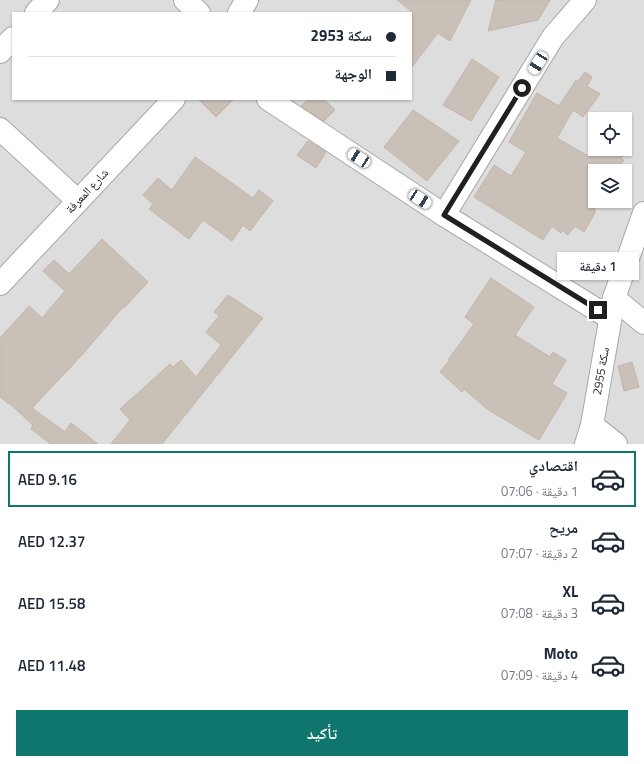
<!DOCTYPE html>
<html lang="ar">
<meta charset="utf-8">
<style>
:root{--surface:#fff;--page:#f6f6f7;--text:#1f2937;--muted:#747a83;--line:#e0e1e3;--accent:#0f766e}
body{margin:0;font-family:"Titillium Web","Noto Naskh Arabic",sans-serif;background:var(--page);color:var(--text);direction:rtl;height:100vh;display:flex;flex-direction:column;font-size:15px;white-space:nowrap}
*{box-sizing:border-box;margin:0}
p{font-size:13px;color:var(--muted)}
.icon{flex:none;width:22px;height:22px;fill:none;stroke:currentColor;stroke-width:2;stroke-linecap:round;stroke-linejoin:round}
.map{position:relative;height:444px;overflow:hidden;direction:ltr}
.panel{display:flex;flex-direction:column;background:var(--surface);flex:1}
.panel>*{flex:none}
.banner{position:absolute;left:12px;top:12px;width:400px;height:88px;border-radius:0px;box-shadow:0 1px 3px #0004;direction:rtl;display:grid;align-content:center;height:88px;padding:0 16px;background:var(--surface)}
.tools{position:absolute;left:588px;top:112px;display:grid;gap:8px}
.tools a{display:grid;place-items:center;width:44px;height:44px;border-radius:0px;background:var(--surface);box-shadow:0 1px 3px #0004;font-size:20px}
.end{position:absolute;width:18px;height:18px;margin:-9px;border:5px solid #202020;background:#fff;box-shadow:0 0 0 2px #fff}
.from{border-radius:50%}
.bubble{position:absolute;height:28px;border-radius:0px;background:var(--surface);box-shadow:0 1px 3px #0004;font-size:13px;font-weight:600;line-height:28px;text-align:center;direction:rtl}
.car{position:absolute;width:12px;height:24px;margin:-12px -6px;border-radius:5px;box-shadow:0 0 3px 1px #0007;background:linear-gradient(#fff 24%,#345 0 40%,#fff 0 76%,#345 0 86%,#fff 0)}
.banner b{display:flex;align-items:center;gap:14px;height:38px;font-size:15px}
.banner b+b{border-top:1px solid var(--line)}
.banner i{width:10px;height:10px;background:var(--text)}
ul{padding:7px 0 0;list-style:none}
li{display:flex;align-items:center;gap:12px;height:56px;margin:0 8px 6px;padding:0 8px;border:2px solid transparent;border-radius:0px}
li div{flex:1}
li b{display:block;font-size:15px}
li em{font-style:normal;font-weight:600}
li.selected{border-color:var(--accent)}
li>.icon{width:36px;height:36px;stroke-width:1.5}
.action{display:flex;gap:8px;margin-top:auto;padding:8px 16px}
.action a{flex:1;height:46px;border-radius:0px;background:var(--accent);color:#fff;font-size:16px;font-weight:600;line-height:46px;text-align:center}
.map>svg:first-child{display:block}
.residential{fill:#dedddd;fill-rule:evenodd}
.building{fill:#c9c1b8;stroke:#c4b5a7}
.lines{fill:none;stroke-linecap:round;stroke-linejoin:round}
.minor-casing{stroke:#a7a7a7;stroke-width:24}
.minor{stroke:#fff;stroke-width:22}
.route{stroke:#202020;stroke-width:5}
.labels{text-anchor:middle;stroke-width:3;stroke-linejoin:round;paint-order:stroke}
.street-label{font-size:12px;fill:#202020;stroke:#fff}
</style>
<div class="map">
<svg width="644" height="444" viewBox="0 0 644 444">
<rect width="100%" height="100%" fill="#f1eee6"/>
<path class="residential" d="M0 0H644V444H0ZM13 13H411V99H13ZM595 119H625V149H595ZM595 171H625V201H595Z"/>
<g class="building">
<path d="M397 0H471L450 41 438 33 411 68V11Z"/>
<path d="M496 0H550L538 20 488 31Z"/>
<path d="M472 59 499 77 471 121 443 105Z"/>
<path d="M585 72 592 77 587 86 600 94 583 117 573 110 557 138 588 156 593 149H627L621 159 624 160 617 171H595V213L584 232 575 226 568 235 563 231 561 233 552 226 543 240 474 197 494 165 511 176 526 152 509 142 537 93 559 106 576 80 578 81Z"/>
<path d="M198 99H234L216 117Z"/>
<path d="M308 99H324L335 110 324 121 301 106Z"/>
<path d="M413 110 459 141 427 181 384 147Z"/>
<path d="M308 141 326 152 316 168 297 155Z"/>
<path d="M195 157 253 198 259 190 273 201 250 231 243 225 232 241 203 220 189 239 149 209 153 204 143 195 158 178 172 190Z"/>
<path d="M102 239 148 282 124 308 123 307 82 355 32 408 65 432 71 423 98 444H51L31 429 33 425 9 403V404L0 397V338L29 306 42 318 65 291 43 271 54 260 69 274Z"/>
<path d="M491 278 534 307 515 335 550 357 553 352 566 360 552 384 567 393 539 440 487 409 464 389 462 392 440 372 449 361 448 360 474 324 465 317Z"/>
<path d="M228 295 263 318 162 444H111L130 420 120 409 170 364 173 367 181 360 196 377 221 345 206 332 219 316 214 312Z"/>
<path d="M632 362 639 387 624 391 618 366Z"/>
</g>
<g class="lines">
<g class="minor-casing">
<g id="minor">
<path d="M185 0 199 13"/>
<path d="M36 13 48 0"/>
<path d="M239 13 247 0"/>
<path d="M0 52 13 38"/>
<path d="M268 99 444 215 610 318"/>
<path d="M0 129 78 201"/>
<path d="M644 213 614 298 644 323"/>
<path d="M444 215 553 37 585 0"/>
<path d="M0 284 174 99"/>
<path d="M592 425 616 444"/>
<path d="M586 444 592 425 614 298"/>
</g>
</g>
<use href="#minor" class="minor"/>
</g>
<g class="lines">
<path class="route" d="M522 88 444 215 598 310"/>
</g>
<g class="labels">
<g class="street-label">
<text transform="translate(87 191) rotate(-47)" y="4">شارع المعرفة</text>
<text transform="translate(601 371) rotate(-80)" y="4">سكة 2955</text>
</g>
</g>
</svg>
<div class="tools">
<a><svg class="icon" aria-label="locate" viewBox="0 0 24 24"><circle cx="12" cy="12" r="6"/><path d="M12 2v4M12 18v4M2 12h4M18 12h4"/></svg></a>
<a><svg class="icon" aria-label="layers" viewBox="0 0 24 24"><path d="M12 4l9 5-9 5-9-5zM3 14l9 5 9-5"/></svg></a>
</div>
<i class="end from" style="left:522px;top:88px"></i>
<i class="end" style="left:598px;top:310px"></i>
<div class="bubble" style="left:557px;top:252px;width:82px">1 دقيقة</div>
<i class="car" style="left:538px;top:63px;rotate:212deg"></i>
<i class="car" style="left:359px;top:158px;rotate:303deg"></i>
<i class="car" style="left:420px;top:199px;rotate:123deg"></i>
<div class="banner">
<b><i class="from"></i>سكة 2953</b>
<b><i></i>الوجهة</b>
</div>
</div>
<section class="panel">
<ul>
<li class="selected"><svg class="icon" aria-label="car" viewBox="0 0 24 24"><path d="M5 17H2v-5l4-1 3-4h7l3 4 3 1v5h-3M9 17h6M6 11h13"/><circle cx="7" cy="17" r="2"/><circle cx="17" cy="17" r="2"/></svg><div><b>اقتصادي</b><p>1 دقيقة · 07:06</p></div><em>AED 9.16</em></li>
<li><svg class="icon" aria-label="car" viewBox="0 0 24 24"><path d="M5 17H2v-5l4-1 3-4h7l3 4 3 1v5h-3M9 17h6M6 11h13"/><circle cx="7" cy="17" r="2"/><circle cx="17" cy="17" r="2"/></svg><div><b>مريح</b><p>2 دقيقة · 07:07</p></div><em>AED 12.37</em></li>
<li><svg class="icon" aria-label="car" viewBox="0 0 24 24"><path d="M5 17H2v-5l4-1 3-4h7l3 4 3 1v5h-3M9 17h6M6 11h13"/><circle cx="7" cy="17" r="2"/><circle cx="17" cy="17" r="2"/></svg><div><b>XL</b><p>3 دقيقة · 07:08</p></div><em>AED 15.58</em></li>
<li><svg class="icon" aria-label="car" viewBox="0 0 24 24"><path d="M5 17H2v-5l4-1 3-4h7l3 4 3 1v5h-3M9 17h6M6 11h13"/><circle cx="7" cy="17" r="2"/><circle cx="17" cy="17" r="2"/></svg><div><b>Moto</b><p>4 دقيقة · 07:09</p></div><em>AED 11.48</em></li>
</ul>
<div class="action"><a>تأكيد</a></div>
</section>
